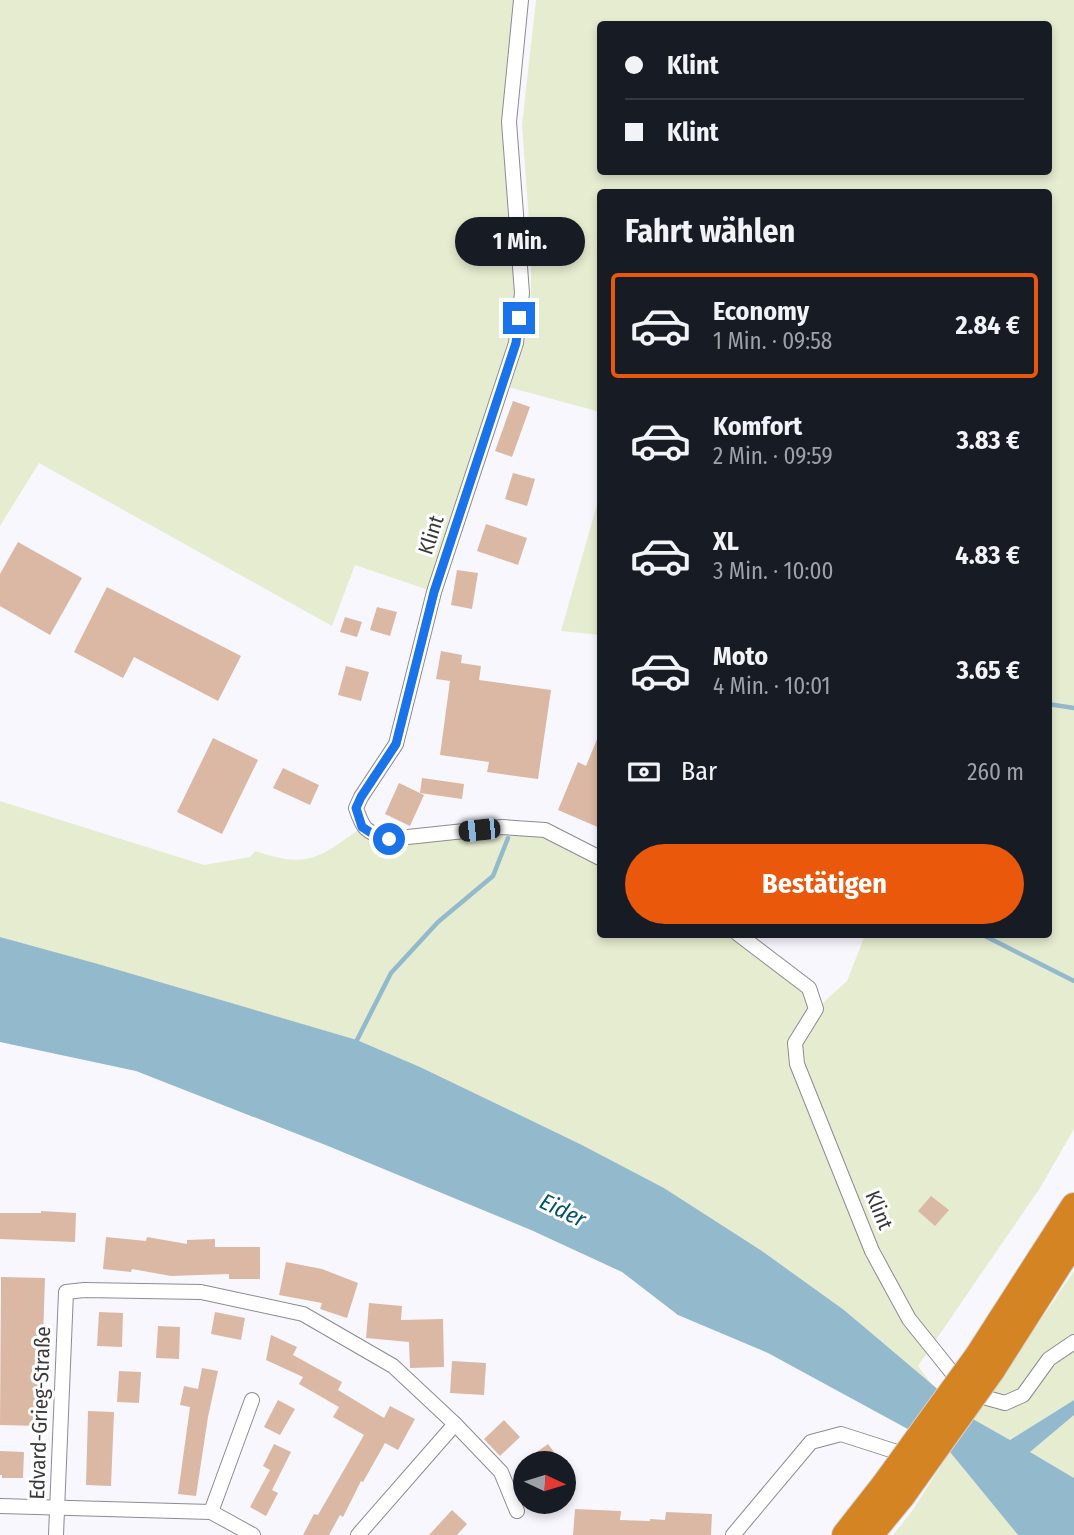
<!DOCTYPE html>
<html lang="de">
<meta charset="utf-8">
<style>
:root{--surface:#171b24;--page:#20242c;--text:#f1f3f6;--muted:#9ea1a6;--line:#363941;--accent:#ea580c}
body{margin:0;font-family:"Fira Sans Condensed",sans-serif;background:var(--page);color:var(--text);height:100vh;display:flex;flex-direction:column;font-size:26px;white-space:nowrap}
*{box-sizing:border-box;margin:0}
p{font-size:23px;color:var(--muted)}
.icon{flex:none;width:38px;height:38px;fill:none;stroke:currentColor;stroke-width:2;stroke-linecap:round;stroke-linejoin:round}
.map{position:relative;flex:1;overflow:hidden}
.panel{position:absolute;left:597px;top:189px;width:455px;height:749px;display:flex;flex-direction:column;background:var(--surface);border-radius:7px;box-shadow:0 4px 10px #0003}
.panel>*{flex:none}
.guide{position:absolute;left:597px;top:21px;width:455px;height:154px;border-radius:7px;box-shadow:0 4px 10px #0003;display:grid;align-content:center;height:154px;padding:0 28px;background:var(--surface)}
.needle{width:46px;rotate:94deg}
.controls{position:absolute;left:513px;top:1451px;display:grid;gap:14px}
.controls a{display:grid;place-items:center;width:63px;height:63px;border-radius:50%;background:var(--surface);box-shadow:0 4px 10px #0003;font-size:35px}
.end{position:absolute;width:32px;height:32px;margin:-16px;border:9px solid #1a73e8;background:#fff;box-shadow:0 0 0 4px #fff}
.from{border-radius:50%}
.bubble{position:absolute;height:49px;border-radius:24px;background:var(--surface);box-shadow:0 4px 10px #0003;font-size:23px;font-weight:700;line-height:49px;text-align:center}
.car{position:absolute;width:21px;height:42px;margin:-21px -10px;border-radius:9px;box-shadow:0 0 5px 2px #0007;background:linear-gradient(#222 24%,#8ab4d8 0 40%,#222 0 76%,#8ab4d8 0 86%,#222 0)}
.guide b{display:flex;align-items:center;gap:24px;height:66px;font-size:26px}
.guide b+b{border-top:2px solid var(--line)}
.guide i{width:18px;height:18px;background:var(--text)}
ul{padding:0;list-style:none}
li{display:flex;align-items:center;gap:21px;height:105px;margin:0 14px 10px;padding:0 14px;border:4px solid transparent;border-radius:7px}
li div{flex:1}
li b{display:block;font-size:26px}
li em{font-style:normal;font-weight:700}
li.active{border-color:var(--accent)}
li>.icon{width:63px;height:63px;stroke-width:1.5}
h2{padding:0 28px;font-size:32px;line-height:84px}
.pay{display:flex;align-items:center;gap:18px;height:77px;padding:0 28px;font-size:26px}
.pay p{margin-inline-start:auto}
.action{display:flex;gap:14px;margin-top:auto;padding:14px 28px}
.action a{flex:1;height:80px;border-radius:42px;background:var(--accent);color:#fff;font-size:28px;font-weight:700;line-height:80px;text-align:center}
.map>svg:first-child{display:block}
.green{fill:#e6ecd0;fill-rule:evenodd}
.water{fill:#93b9cd}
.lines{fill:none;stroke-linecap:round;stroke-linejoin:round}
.stream{stroke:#93b9cd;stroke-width:4.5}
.building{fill:#dbb8a3}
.street-casing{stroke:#8d8a92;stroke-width:16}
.highway-casing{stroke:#d3d3d4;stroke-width:28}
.street{stroke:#fff;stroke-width:14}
.highway{stroke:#d48423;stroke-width:26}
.highway-bridge-casing{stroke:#d3d3d4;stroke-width:28;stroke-linecap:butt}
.highway-bridge{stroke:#d48423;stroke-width:26}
.route{stroke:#1a73e8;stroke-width:9}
.labels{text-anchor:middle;stroke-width:6;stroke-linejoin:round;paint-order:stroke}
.street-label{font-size:21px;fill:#39383b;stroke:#fff}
.water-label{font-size:23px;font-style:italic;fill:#06526d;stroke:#fff}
</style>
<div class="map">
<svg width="1074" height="1535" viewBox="0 0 1074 1535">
<rect width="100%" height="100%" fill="#f9f7fe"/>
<g class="green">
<path d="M0 0H521L509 122 520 252 516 343 434 592 355 565 332 626 39 463 0 526Z"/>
<path d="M536 0H1074V1129L1040 1188 918 1366 936 1390 844 1310 762 1251 664 1188 580 1144 420 1067 357 1040 0 937V801L204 865 250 857 255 851C309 869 319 858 362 827L373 834 545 830 600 858V934L738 935 809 988 816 1009 847 981 865 935 1048 934V192H600V412L508 387 524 344 531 293V249L522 125ZM600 24H1048V172H600Z"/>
<path d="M600 494V635L561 631Z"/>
<path d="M1074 1271V1400L1010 1440 973 1419Z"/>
<path d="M1074 1415V1478L1030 1452Z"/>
<path d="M950 1452 1018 1535H893L912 1511Z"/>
</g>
<path class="water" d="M0 937 98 964 357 1040 420 1067 580 1144 664 1188 762 1251 844 1310 973 1419 1010 1440 1074 1400V1415L1030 1452 1074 1478V1535H1018L950 1452 768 1353 678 1315 622 1272 531 1230 328 1146 136 1071 0 1042Z"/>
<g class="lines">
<g class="stream">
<path d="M1048 704 1074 708"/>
<path d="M981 934 1074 981"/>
<path d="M357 1040 391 973 438 922 493 876 508 838"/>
</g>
</g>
<g class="building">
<path d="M513 401 530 407 512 457 495 451Z"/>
<path d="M513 473 535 479 527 506 505 499Z"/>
<path d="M486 524 527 538 518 565 477 551Z"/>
<path d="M18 542 82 578 50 635 0 606V574Z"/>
<path d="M457 570 478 573 472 609 451 605Z"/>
<path d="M107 587 241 656 218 701 134 657 123 678 74 652Z"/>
<path d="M377 607 397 612 390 636 370 630Z"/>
<path d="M345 617 362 622 357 637 340 632Z"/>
<path d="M441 651 462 655 461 663 481 666 479 680 551 690 538 779 487 772 489 762 440 755 450 681 436 679Z"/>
<path d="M346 666 369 672 361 701 338 695Z"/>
<path d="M600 732V828L558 810 578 762 586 766Z"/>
<path d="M213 738 258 760 222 834 177 812Z"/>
<path d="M283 768 319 785 310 805 273 788Z"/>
<path d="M422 778 464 784 462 799 420 793Z"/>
<path d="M399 783 424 795 410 826 385 814Z"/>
<path d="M931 1196 949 1210 935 1226 918 1211Z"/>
<path d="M41 1211 76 1213 75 1242 0 1239V1213H41Z"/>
<path d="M106 1237 146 1241 147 1237 187 1244V1240L215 1239V1247H260V1279H229V1274L171 1276 132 1269 131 1272 103 1269Z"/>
<path d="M286 1262 322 1269 358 1283 347 1318 320 1309 322 1303 279 1295Z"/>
<path d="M1 1277 45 1278 40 1426 0 1425Z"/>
<path d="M369 1303 402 1306 401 1320 443 1319 444 1367 410 1368 409 1342 366 1338Z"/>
<path d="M99 1312 123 1313 122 1347 97 1346Z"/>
<path d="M215 1312 245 1318 241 1340 211 1334Z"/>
<path d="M158 1326 180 1327 179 1359 156 1358Z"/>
<path d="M271 1335 297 1347 293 1355 342 1382 338 1390 384 1418 390 1406 415 1419 398 1450 385 1443 363 1482 361 1481 343 1517 340 1515 329 1535H303L314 1514 318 1515 364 1435 333 1417 339 1407 299 1384 303 1377 266 1360Z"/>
<path d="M452 1361 486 1363 484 1395 450 1393Z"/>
<path d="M202 1368 218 1371 208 1417 196 1496 178 1494 190 1407 180 1405 184 1386 198 1389Z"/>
<path d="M119 1371 141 1372 139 1403 117 1402Z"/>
<path d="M278 1400 295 1409 280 1435 264 1427Z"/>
<path d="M88 1411 114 1412 111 1486 86 1485Z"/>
<path d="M504 1420 520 1437 500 1456 484 1439Z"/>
<path d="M274 1444 291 1452 272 1490 278 1493 266 1516 250 1507 270 1470 263 1466Z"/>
<path d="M548 1444 562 1463H522Z"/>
<path d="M0 1451 24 1452 23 1478H2V1475H0Z"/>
<path d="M575 1509 621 1511 620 1520 650 1521V1519L665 1520 666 1512 712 1514 711 1535H573Z"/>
<path d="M452 1510 467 1524 457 1535H429Z"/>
</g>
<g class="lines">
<g class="street-casing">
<g id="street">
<path d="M521 0 509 122 522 293 516 343 434 592 396 744 361 797 356 808C364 832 366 831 389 839L502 827 545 830 600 858"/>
<path d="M738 934 809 988 816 1009 795 1043 797 1064 872 1251 909 1319 962 1385 987 1398 1005 1403 1023 1395 1049 1359 1074 1342"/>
<path d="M455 1424 501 1472 517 1511"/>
<path d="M0 1506 211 1512 253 1535"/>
<path d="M211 1512 252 1400"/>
<path d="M56 1535 66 1292 84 1290 201 1292 303 1314 393 1366 455 1424 358 1535"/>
<path d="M733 1535 811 1442 841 1434 897 1452 908 1461"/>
</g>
</g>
<g class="highway-casing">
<g id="highway">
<path d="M977 1357 1074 1206"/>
<path d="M992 1370 1074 1241"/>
<path d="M845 1535 885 1484"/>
<path d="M870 1535 902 1496"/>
</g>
</g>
<use href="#street" class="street"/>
<use href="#highway" class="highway"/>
<g class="highway-bridge-casing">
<g id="highway-bridge">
<path d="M885 1484 977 1357"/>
<path d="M902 1496 992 1370"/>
</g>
</g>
<use href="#highway-bridge" class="highway-bridge"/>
</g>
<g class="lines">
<path class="route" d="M389 839 373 834 362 827 356 808 361 797 396 744 434 592 516 343 519 318"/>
</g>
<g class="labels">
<g class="street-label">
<text transform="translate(431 535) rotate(-72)" y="7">Klint</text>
<text transform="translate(879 1210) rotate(68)" y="7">Klint</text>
<text transform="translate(40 1413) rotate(-88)" y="7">Edvard-Grieg-Straße</text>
</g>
<g class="water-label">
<text transform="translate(563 1210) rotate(26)" y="8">Eider</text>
</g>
</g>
</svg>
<div class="controls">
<a><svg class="needle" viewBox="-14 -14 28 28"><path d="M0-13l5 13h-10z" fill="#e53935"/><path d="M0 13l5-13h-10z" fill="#9ea1a6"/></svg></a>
</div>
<i class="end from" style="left:389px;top:839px"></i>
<i class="end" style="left:519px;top:318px"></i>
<div class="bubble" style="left:455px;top:217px;width:130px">1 Min.</div>
<i class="car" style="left:479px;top:830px;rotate:264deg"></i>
<div class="guide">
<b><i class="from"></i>Klint</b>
<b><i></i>Klint</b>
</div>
<section class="panel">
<h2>Fahrt wählen</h2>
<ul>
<li class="active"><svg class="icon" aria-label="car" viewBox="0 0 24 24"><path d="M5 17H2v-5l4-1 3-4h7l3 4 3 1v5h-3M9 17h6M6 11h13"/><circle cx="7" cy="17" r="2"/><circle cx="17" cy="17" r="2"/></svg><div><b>Economy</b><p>1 Min. · 09:58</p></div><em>2.84 €</em></li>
<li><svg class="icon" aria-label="car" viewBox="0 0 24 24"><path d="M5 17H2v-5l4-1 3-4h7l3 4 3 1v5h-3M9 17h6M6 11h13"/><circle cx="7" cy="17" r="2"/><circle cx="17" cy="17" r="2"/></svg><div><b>Komfort</b><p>2 Min. · 09:59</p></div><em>3.83 €</em></li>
<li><svg class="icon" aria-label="car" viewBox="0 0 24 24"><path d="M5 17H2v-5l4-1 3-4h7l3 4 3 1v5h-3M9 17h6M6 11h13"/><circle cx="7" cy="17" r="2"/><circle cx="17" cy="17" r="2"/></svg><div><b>XL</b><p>3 Min. · 10:00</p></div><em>4.83 €</em></li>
<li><svg class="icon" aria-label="car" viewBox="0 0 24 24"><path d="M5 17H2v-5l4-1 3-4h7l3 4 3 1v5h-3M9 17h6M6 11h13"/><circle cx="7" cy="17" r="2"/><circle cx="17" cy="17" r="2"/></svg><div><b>Moto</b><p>4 Min. · 10:01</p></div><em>3.65 €</em></li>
</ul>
<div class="pay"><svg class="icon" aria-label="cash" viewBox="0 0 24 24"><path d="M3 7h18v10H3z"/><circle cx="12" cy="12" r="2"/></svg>Bar<p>260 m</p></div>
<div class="action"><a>Bestätigen</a></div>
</section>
</div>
